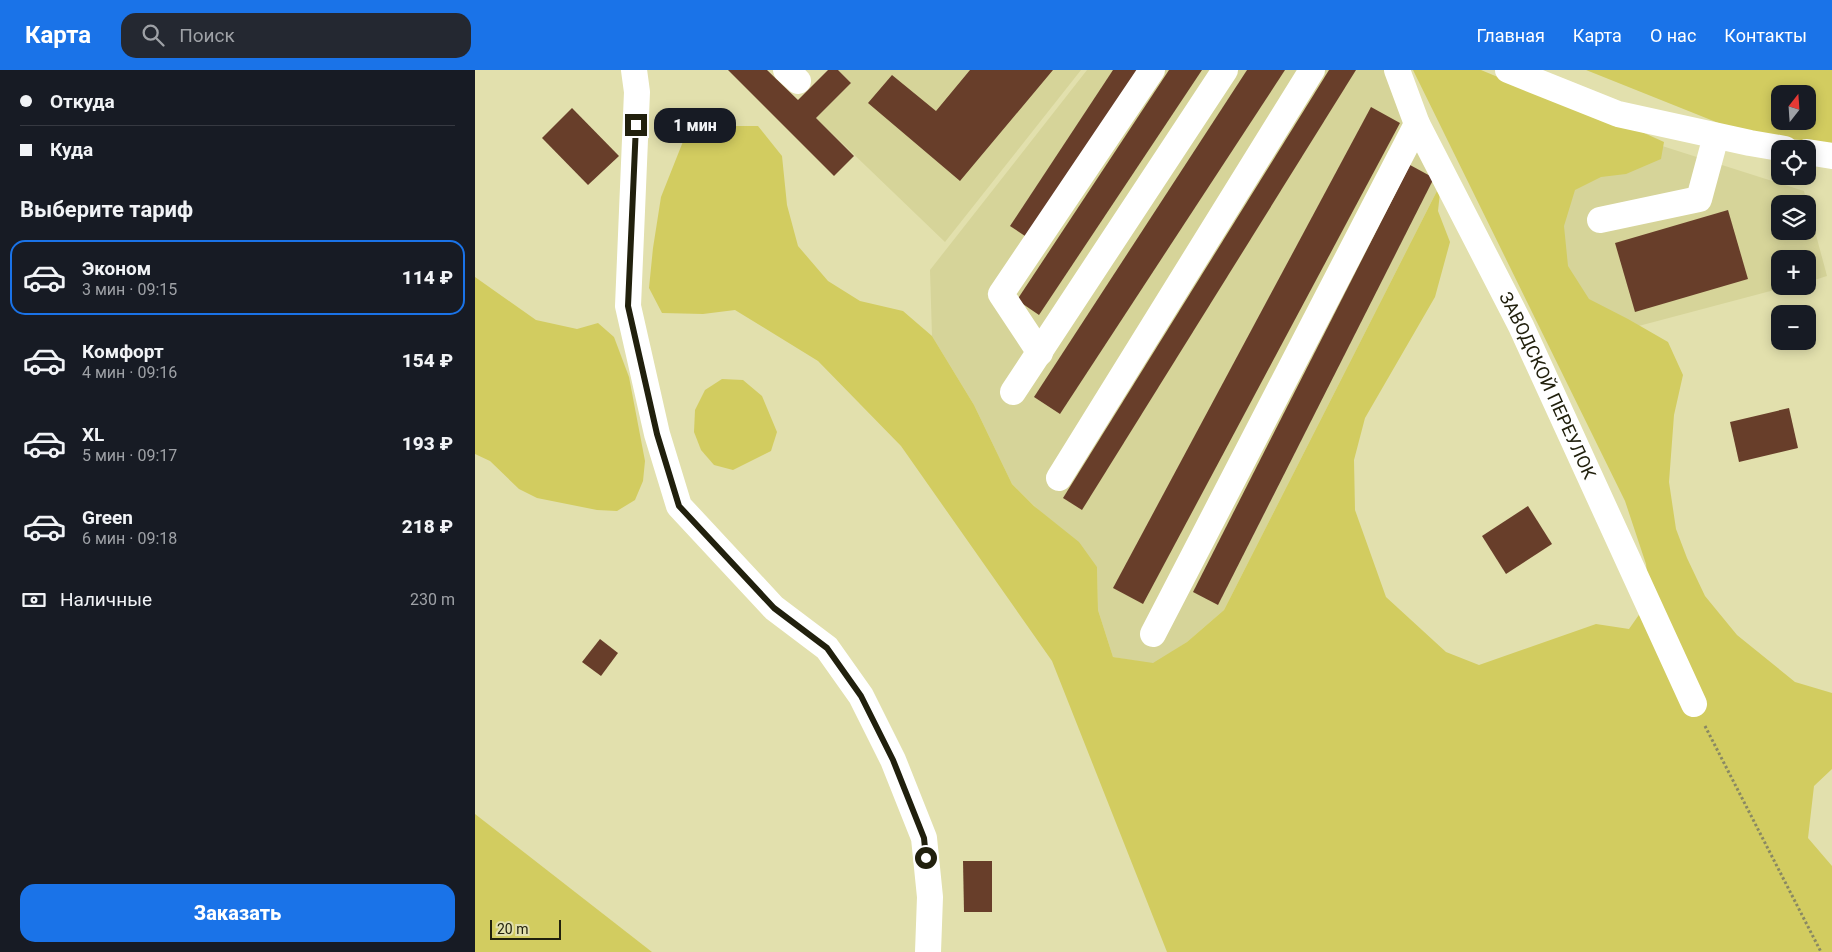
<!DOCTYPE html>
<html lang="ru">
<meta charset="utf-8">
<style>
:root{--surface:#171b24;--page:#242831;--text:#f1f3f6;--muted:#9ea1a6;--line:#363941;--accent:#1a73e8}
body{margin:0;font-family:Roboto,sans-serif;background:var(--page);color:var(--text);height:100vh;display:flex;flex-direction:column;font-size:19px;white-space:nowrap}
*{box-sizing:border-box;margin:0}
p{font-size:16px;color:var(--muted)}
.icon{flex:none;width:28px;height:28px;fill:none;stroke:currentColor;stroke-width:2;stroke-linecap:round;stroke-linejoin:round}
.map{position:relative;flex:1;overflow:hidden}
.details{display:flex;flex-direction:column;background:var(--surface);width:475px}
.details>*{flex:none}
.hud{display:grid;align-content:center;height:110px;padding:0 20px;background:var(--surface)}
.needle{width:32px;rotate:17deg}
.fabs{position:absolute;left:1296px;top:15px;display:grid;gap:10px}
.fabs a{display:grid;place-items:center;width:45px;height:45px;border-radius:10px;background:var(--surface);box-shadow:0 2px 12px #0003;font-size:25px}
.scale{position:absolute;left:15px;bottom:12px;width:71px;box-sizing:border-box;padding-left:5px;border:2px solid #21200d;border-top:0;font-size:14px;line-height:18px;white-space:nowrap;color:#21200d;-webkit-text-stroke:4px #e2e0ad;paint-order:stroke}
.end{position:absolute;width:22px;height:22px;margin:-11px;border:6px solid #21200d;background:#fff;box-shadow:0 0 0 2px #fff}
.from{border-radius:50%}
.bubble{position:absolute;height:35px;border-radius:15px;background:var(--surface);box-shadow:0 2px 12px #0003;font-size:16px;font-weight:800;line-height:35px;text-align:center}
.hud b{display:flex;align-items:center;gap:18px;height:48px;font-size:19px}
.hud b+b{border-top:1px solid var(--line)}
.hud i{width:12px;height:12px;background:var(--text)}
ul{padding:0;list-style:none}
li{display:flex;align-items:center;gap:15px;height:75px;margin:0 10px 8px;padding:0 10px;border:2px solid transparent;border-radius:15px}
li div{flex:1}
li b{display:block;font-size:19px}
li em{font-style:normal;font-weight:800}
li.active{border-color:var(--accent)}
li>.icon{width:45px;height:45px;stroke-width:1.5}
h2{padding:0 20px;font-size:22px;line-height:60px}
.pay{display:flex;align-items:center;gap:12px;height:55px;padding:0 20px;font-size:19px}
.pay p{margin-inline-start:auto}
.action{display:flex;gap:10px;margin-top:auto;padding:10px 20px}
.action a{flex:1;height:58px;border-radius:15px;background:var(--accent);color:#fff;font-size:20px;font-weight:800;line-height:58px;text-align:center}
header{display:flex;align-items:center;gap:30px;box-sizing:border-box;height:70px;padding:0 25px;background:var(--accent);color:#fff}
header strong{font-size:24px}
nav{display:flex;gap:28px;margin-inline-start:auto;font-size:18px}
.search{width:350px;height:45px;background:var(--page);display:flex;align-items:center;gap:12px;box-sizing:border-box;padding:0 18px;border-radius:15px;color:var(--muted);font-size:19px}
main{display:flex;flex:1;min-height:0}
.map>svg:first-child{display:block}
.built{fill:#d6d499}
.green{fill:#d2cc60;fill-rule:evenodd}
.building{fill:#683e2a}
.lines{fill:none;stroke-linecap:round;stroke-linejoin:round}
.path{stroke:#898863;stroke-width:3;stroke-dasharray:2.5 2.5;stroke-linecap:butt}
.minor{stroke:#fff;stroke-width:26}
.route{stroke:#21200d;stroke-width:6}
.labels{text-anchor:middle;stroke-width:5;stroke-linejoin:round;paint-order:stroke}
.street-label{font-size:18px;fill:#21200d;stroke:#e2e0ad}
</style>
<header>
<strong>Карта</strong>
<div class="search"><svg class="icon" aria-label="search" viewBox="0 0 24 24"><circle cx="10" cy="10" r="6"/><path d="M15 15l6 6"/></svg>Поиск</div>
<nav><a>Главная</a><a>Карта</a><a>О нас</a><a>Контакты</a></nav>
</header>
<main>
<section class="details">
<div class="hud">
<b><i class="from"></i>Откуда</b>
<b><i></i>Куда</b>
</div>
<h2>Выберите тариф</h2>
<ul>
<li class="active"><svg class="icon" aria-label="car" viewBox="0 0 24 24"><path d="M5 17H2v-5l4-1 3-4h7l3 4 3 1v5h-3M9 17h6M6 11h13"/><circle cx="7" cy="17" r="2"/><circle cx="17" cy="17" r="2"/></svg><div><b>Эконом</b><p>3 мин · 09:15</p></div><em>114 ₽</em></li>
<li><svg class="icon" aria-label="car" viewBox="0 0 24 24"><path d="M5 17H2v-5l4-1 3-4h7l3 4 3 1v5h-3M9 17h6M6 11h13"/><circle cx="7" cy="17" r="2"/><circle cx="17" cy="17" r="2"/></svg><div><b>Комфорт</b><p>4 мин · 09:16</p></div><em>154 ₽</em></li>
<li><svg class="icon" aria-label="car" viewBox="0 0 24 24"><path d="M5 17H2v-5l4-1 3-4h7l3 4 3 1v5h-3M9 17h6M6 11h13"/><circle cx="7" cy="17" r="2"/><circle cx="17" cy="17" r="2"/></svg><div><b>XL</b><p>5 мин · 09:17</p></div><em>193 ₽</em></li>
<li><svg class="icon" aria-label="car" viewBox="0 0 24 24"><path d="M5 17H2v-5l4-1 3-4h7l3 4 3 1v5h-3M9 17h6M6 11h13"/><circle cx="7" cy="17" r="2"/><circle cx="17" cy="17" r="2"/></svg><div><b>Green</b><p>6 мин · 09:18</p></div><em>218 ₽</em></li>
</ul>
<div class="pay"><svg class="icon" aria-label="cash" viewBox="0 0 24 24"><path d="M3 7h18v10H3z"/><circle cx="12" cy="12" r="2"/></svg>Наличные<p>230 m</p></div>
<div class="action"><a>Заказать</a></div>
</section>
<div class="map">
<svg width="1357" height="882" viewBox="0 0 1357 882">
<rect width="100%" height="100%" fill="#e2e0ad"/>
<g class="built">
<path d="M363 0H606L470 172 341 48 376 13Z"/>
<path d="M612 0H913L966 113 749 540 712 572 679 594 638 587 623 540 622 497 537 414 499 335 457 266 455 200Z"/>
<path d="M1033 27 1329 121 1332 134H1305V161H1332L1333 135 1352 206 1333 212 1332 189H1305V216H1314L1092 275Z"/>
</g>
<g class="green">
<path d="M938 0H1006L1100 39 1147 53 1189 72 1186 89 1151 104 1126 107 1100 120 1089 156 1093 196 1114 229 1153 249 1193 272 1208 305 1199 345 1194 412 1201 459 1212 488 1230 526 1262 565 1320 612 1357 623V699L1339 716 1333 768 1357 796V882H692L577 591 426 376 343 291 260 240 228 244 187 243 174 218 178 178 186 127 209 69 242 56H283L307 86 312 135 323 176 353 211 385 231 428 241 457 266 499 335 537 414 559 436 604 472 622 497 623 540 638 587 678 593 712 572 749 540 966 113 963 141 975 172 960 227 890 348 879 390 880 440 911 527 971 582 1004 595 1121 554 1154 559 1175 529 1171 494 1150 431Z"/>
<path d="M1111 0H1357V74L1266 62ZM1305 24H1332V51H1305Z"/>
<path d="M0 207 61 250 102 259 123 253 139 267 154 307 170 391 168 411 160 430 142 441 122 440 62 428 44 419 15 391 0 384Z"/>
<path d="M247 309 268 310 287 326 302 362 296 381 258 400 239 395 226 380 219 362 220 340 230 320Z"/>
<path d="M0 744 177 882H0Z"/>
</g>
<g class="building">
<path d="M253 0H292L323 30 353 0H363L376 13 341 48 379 86 359 106Z"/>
<path d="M495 0H578L485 111 393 33 417 5 461 41Z"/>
<path d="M638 0H665L553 168 535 156Z"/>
<path d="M694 0H727L564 245 542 230Z"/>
<path d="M772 0H810L585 344 559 327Z"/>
<path d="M854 0H881L607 440 588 428Z"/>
<path d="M896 37 925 53 668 534 638 518Z"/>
<path d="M97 38 144 86 113 115 67 68Z"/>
<path d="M935 95 959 108 743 535 718 522Z"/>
<path d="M1253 140 1273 209 1160 242 1140 173Z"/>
<path d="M1314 338 1323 378 1264 392 1255 352Z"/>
<path d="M1053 436 1077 474 1031 504 1007 466Z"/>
<path d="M125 569 143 583 126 606 107 592Z"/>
<path d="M488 791H517V842H489Z"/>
</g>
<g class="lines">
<path class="path" d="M1230 656 1346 882"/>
<g class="minor">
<path d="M159 0 162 22 153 236 182 364 204 436 299 538 352 578 386 626 418 690 449 768 455 827 453 882"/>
<path d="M311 0 323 11"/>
<path id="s1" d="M922 0 942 54 1046 256 1219 634"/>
<path d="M1033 0 1143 44 1275 73 1310 79"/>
<path d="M1332 82 1357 86"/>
<path d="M1125 150 1224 129 1241 66"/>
<path d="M565 283 526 224 677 0"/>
<path d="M538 322 750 0"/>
<path d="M584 408 837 0"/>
<path d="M678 564 942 54"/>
</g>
</g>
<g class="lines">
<path class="route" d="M161 55 153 236 182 364 204 436 299 538 352 578 386 626 418 690 449 768 451 788"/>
</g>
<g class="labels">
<g class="street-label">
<text dy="6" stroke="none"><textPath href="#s1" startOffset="350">ЗАВОДСКОЙ ПЕРЕУЛОК</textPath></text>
</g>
</g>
</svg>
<div class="fabs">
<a><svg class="needle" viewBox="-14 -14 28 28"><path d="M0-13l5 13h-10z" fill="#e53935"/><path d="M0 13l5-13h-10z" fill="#9ea1a6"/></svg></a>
<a><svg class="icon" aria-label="locate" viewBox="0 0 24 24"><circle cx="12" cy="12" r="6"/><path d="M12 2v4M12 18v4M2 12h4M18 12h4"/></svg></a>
<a><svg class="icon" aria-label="layers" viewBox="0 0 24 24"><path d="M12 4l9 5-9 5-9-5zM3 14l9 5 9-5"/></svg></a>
<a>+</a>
<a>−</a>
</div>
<div class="scale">20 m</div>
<i class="end from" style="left:451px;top:788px"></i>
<i class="end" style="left:161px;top:55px"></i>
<div class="bubble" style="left:179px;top:38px;width:82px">1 мин</div>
</div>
</main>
